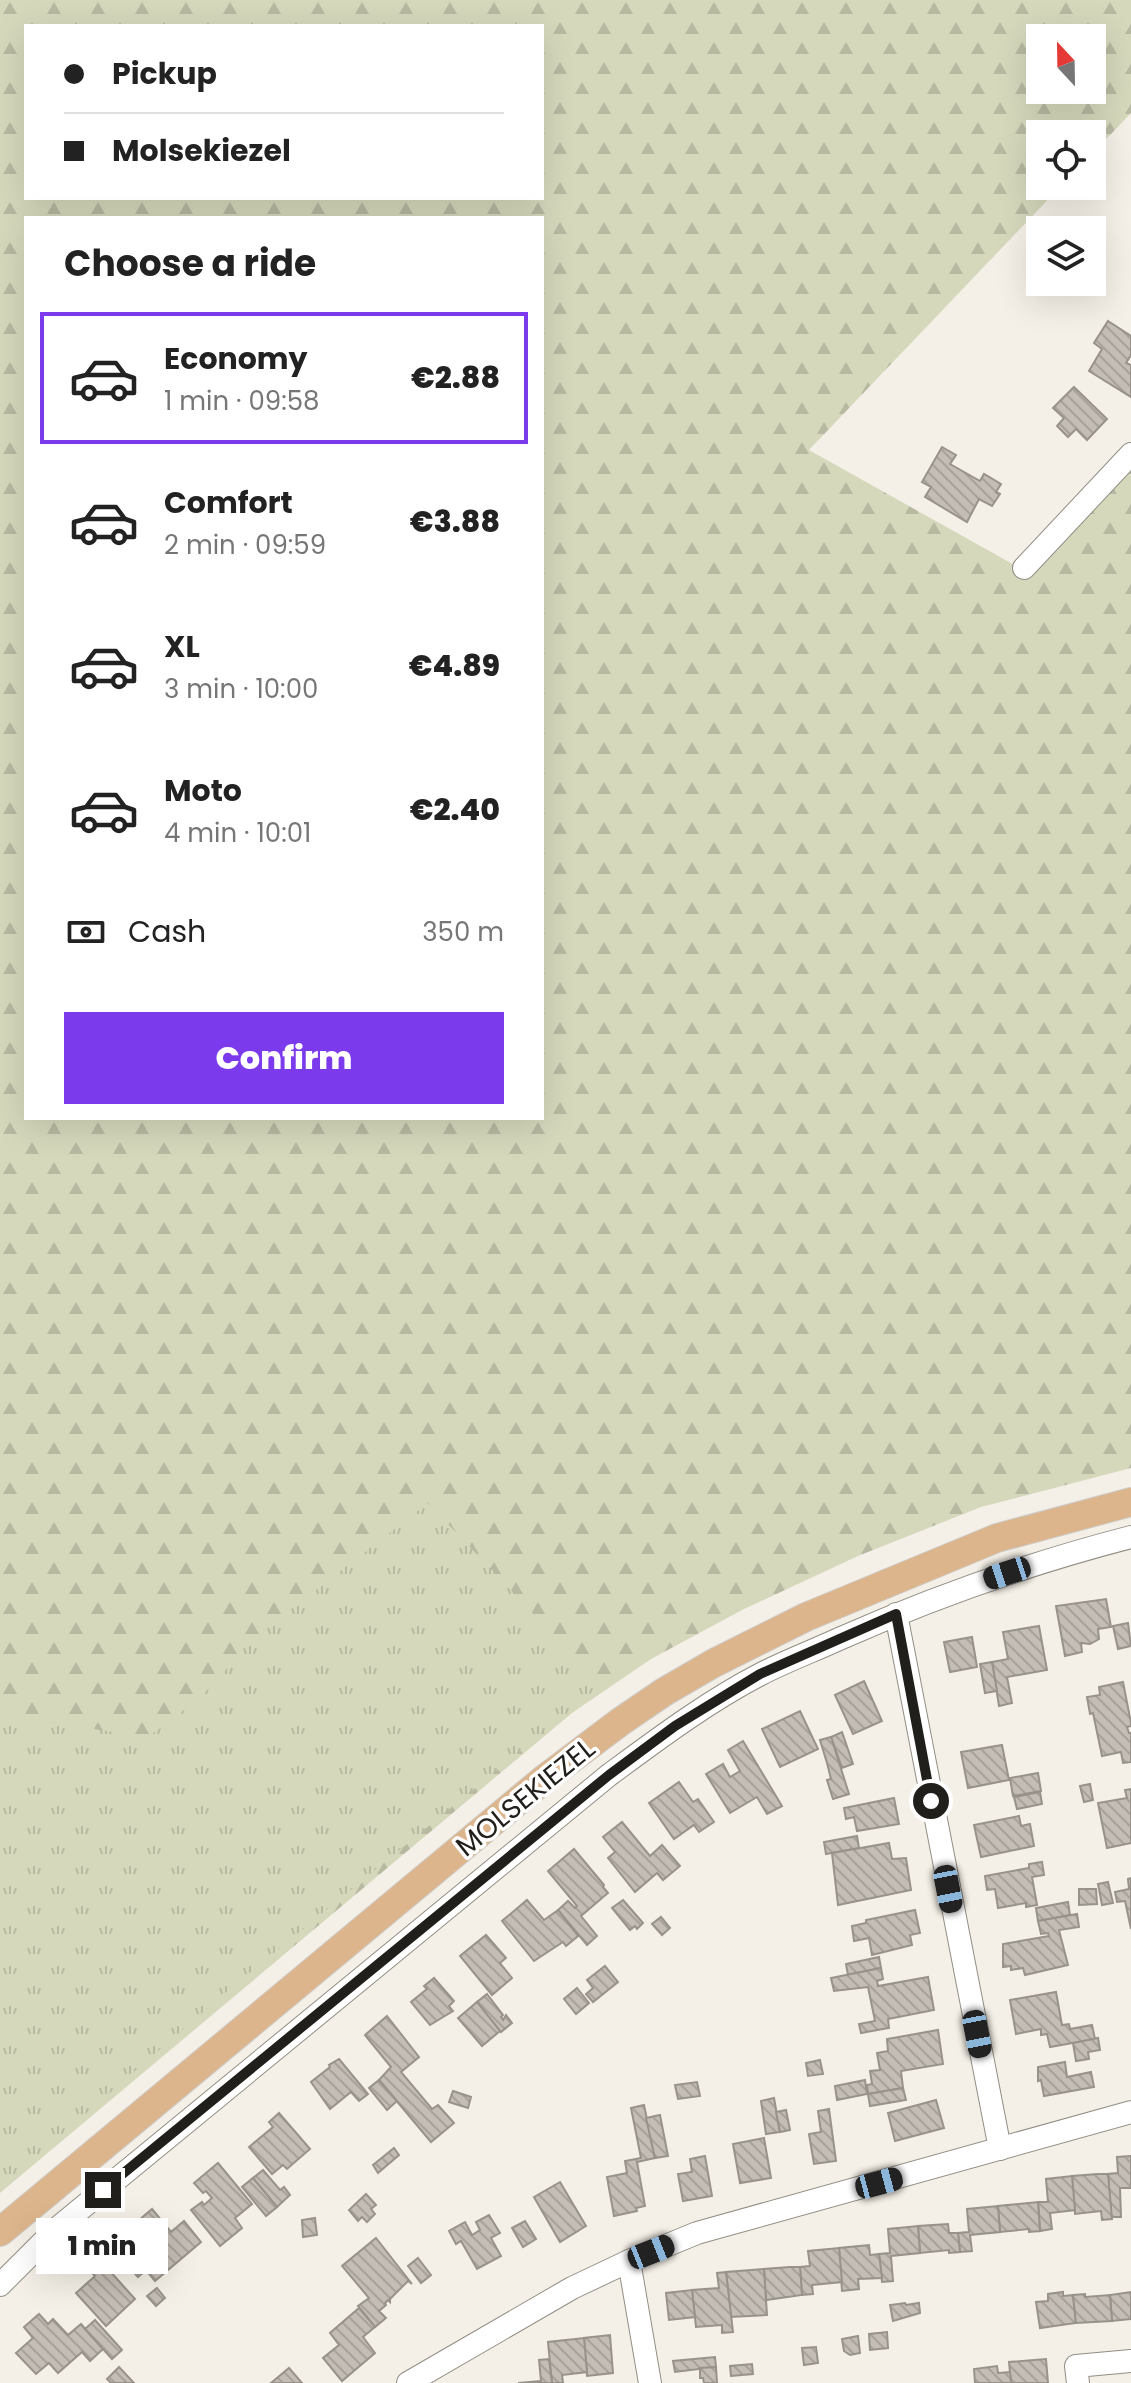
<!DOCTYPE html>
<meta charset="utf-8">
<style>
:root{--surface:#fff;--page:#f2f2f2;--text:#222;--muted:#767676;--line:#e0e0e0;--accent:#7c3aed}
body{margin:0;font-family:Poppins,sans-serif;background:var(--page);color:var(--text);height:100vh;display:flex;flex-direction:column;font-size:30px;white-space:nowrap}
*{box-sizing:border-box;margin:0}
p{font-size:26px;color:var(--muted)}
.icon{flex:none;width:44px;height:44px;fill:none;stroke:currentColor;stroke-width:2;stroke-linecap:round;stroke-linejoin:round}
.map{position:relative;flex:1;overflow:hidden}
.sheet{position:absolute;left:24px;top:216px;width:520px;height:904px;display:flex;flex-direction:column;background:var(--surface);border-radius:0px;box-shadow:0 8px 32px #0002}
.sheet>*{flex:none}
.hud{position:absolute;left:24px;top:24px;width:520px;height:176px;border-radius:0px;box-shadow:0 8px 32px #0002;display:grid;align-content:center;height:176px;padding:0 40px;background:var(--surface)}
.needle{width:52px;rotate:338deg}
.fabs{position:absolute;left:1026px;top:24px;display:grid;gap:16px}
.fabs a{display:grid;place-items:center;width:80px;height:80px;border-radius:0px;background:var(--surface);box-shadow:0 8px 32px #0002;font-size:40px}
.end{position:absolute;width:36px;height:36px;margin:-18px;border:10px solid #211f1c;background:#fff;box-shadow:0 0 0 4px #fff}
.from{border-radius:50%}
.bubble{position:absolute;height:56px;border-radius:0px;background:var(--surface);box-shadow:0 8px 32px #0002;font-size:26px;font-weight:800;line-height:56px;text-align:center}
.car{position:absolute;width:24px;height:48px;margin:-24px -12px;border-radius:10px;box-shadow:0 0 6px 2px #0007;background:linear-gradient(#222 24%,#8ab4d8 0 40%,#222 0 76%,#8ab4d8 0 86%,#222 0)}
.hud b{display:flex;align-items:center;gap:28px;height:76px;font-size:30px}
.hud b+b{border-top:2px solid var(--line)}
.hud i{width:20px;height:20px;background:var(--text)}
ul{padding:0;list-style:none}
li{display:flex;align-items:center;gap:24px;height:132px;margin:0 16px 12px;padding:0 24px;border:4px solid transparent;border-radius:0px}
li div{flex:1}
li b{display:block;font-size:30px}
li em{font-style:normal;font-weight:800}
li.on{border-color:var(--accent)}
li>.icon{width:72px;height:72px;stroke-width:1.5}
h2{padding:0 40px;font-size:36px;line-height:96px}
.pay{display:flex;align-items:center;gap:20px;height:88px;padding:0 40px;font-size:30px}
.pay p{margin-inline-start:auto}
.button{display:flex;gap:16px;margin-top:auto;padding:16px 40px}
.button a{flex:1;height:92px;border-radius:0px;background:var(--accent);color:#fff;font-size:32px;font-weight:800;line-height:92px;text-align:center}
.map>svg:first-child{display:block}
.forest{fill:url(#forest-firs);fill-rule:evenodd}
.park{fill:url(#park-tufts)}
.building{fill:url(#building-back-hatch);stroke:#98928a;stroke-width:2}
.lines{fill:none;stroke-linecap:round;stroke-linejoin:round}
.minor-casing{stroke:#928e85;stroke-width:24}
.major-casing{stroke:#cececd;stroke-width:30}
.minor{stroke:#fff;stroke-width:22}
.major{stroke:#ddb58c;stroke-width:28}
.route{stroke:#211f1c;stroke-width:10}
.labels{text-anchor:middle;stroke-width:7;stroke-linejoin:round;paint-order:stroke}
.street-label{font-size:28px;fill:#211f1c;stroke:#fff}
</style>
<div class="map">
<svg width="1131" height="2383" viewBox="0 0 1131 2383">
<defs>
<pattern id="forest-firs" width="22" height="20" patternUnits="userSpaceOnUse" patternTransform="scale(2)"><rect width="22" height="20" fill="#d6d8bc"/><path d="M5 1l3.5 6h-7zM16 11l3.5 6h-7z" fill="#b7b9a1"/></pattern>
<pattern id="park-tufts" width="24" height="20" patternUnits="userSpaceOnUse" patternTransform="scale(2)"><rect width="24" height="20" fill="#d6d8bc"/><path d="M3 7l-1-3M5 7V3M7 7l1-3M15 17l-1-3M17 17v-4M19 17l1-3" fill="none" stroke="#b7b9a1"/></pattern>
<pattern id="building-back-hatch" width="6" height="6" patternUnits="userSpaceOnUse" patternTransform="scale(2)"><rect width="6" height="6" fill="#c4bdb5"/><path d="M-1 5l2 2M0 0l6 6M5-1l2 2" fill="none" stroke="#a8a29b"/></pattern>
</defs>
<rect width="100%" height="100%" fill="#f5f0e7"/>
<path class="forest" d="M0 0H1131V113L1092 154V134H1040V186H1061L809 450 1025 571 1131 455V1468L981 1507 858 1556 744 1609 651 1659 572 1713 0 2193ZM26 26H542V198H26ZM1040 38H1092V90H1040ZM26 218H542V1118H26Z"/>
<path class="park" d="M428 1503 601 1685 225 1993 0 2188V1715L147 1737 171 1721 212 1686 249 1642Z"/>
<g class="building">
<path d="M1108 321 1131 336V355L1126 363 1131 365V397L1089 371 1102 349 1094 343Z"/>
<path d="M1074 387 1107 419 1087 440 1076 429 1068 437 1057 426 1064 418 1053 408Z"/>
<path d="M942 447 956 455 950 464 980 481 984 474 1001 484 996 492 1000 494 992 506 979 499 967 522 925 497 931 487 922 482Z"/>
<path d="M1106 1599 1111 1627 1098 1629 1099 1639 1090 1644 1081 1643 1082 1652 1065 1656 1056 1606Z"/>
<path d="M1128 1623 1131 1646 1118 1649 1113 1626Z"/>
<path d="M1039 1626 1047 1670 1007 1677 1012 1703 999 1706 992 1662 1008 1659 1003 1632Z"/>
<path d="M972 1637 977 1667 950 1672 944 1642Z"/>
<path d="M992 1662 997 1691 985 1693 980 1664Z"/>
<path d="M864 1681 882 1721 853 1734 835 1695Z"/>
<path d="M1123 1682 1131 1723V1726L1127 1727 1129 1733H1131V1762L1123 1763 1121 1752 1102 1756 1093 1713 1090 1714 1087 1697 1100 1695 1099 1687Z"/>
<path d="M800 1711 818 1749 780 1767 762 1729Z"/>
<path d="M842 1732 853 1764 842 1768 831 1737Z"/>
<path d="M831 1737 849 1794 833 1799 827 1780 831 1779 827 1763 820 1740Z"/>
<path d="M743 1741 782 1806 767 1814 757 1797 730 1813 706 1774 723 1764 730 1777 740 1771 728 1750Z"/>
<path d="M1002 1745 1009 1780 968 1788 961 1752Z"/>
<path d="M1038 1773 1041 1791 1013 1796 1010 1778Z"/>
<path d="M679 1782 693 1802 698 1799 714 1822 699 1832 694 1825 674 1839 649 1803Z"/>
<path d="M1090 1784 1093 1800 1084 1802 1080 1786Z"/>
<path d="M1131 1789V1843L1107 1848 1098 1803 1127 1798 1125 1790Z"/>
<path d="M1040 1792 1042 1804 1017 1809 1014 1797Z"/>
<path d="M894 1798 899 1824 857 1831 854 1817 846 1819 844 1808Z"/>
<path d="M1019 1816 1021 1826 1030 1824 1034 1846 981 1857 974 1825Z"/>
<path d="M622 1822 650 1856 662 1845 680 1866 663 1880 657 1873 635 1892 608 1858 615 1852 603 1837Z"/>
<path d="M857 1836 859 1848 826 1854 824 1842Z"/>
<path d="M889 1843 892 1859 906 1858 911 1890 838 1905 832 1853Z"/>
<path d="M574 1849 604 1885 603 1887 608 1893 581 1916 597 1936 587 1945 558 1910 568 1901 575 1908 577 1906 548 1871Z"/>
<path d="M1042 1862 1044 1875 1032 1877 1037 1905 1026 1907V1903L998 1908 995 1889 987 1890 985 1876 1029 1868V1864Z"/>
<path d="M1131 1878V1929L1125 1901 1117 1902 1115 1892 1129 1889 1128 1879Z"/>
<path d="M1108 1882 1113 1903 1102 1905 1098 1884Z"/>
<path d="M1079 1889H1096L1097 1904 1079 1905Z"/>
<path d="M527 1900 544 1920 558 1910 578 1936 566 1946 563 1942 534 1961 502 1921Z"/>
<path d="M623 1900 643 1923 637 1929 635 1926 630 1930 612 1908Z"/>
<path d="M1068 1902 1070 1915 1038 1921 1036 1908Z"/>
<path d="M915 1910 920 1933 910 1935 912 1945 872 1955 869 1938 854 1941 852 1926 866 1923V1920Z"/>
<path d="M1077 1914 1079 1927 1059 1930 1068 1965 1025 1975 1023 1968 1011 1970V1966L1003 1967V1944L1049 1936 1048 1933 1041 1934 1038 1921Z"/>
<path d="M661 1917 670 1928 662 1935 652 1924Z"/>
<path d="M486 1935 506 1958 500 1963 512 1978 492 1995 460 1956Z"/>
<path d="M879 1957 881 1968 848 1975 846 1964Z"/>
<path d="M605 1966 618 1982 593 2002 586 1994 593 1988 587 1980Z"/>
<path d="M881 1968 883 1979 877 1981 878 1986 928 1977 934 2010 888 2019 889 2028 861 2033 859 2024 875 2021 868 1987 834 1991 831 1978Z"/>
<path d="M434 1978 454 2001 449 2006 453 2011 430 2025 411 2002 427 1989 424 1986Z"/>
<path d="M577 1988 589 2003 576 2014 564 1999Z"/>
<path d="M1056 1992 1062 2025 1069 2024 1070 2029 1092 2025 1095 2039 1050 2047 1047 2034 1041 2035V2029L1016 2034 1010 2000Z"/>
<path d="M487 1994 503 2015 501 2017 503 2020 506 2015 512 2023 501 2032 477 2002Z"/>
<path d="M477 2002 500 2031 482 2046 458 2018Z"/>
<path d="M387 2016 419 2057 401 2072 432 2109 438 2105 454 2123 431 2142 379 2080 391 2067 365 2035Z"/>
<path d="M938 2030 943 2064 901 2071 903 2088 868 2094 867 2085 872 2084 870 2071 880 2070 877 2053 888 2051 887 2039Z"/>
<path d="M1098 2038 1100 2050 1088 2052 1089 2059 1076 2061 1073 2043Z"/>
<path d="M339 2059 368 2094 359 2101 351 2092 330 2109 311 2082 330 2067 329 2065Z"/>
<path d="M820 2060 823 2074 808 2076 806 2063Z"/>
<path d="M1065 2062 1067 2077 1091 2072 1094 2087 1044 2096 1041 2080 1038 2081V2067Z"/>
<path d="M379 2080 397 2101 387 2110 369 2088Z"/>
<path d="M865 2080 867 2094 837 2100 835 2086Z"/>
<path d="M697 2082 700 2096 678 2099 675 2085Z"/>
<path d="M903 2088 906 2100 870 2106 868 2094Z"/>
<path d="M453 2091 471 2097 468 2108 449 2102Z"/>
<path d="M774 2098 780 2132 766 2134 761 2101Z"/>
<path d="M936 2100 944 2128 895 2141 888 2113Z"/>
<path d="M644 2105 655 2158 637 2162 645 2206 636 2208 637 2211 614 2216 607 2177 627 2173 625 2161 641 2158 631 2108Z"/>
<path d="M829 2109 836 2161 814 2164 809 2134 821 2132 818 2111Z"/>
<path d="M786 2110 790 2130 780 2132 776 2112Z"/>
<path d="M279 2113 310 2149 287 2169 283 2165 272 2174 249 2147 273 2127 269 2122Z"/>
<path d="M660 2115 668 2156 655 2158 646 2118Z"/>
<path d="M764 2138 771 2178 740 2183 733 2144Z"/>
<path d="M394 2148 399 2155 378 2173 373 2165Z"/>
<path d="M705 2156 712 2196 683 2201 678 2174 692 2172 690 2159Z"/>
<path d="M1131 2156V2188H1120L1121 2217H1114L1111 2216 1108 2174 1118 2173 1117 2157Z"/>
<path d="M218 2163 252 2204 235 2218 242 2228 220 2246 191 2210 202 2202 204 2205 212 2198 206 2191 203 2193 194 2183Z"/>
<path d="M263 2170 280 2190 284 2187 290 2195 277 2207 253 2178Z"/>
<path d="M1098 2174H1108L1112 2219 1102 2220 1101 2211 1075 2214 1072 2176Z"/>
<path d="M1072 2176 1075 2210 1050 2213 1052 2229 1040 2231 1038 2202H1048L1046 2179Z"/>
<path d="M253 2178 277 2207 266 2216 242 2187Z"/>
<path d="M560 2182 586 2226 560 2242 534 2197Z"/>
<path d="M366 2194 376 2205 371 2209 375 2214 367 2222 362 2217 358 2221 349 2210Z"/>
<path d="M1038 2202 1040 2231 1029 2232V2229L1000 2232 998 2206Z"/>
<path d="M998 2206 1000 2232 970 2235 972 2251 960 2252 958 2233 969 2232 967 2209Z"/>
<path d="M152 2209 171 2232 184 2221 201 2242 155 2281 146 2270 138 2277 128 2266 137 2259 124 2244 145 2227 139 2220Z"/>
<path d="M489 2215 500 2233 491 2238 501 2256 477 2269 461 2241 456 2244 449 2231 465 2222 472 2235 480 2230 476 2222Z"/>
<path d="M315 2218 317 2235 303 2237 302 2220Z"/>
<path d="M525 2221 536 2239 523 2247 512 2228Z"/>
<path d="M948 2224 949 2233H958L960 2252 949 2253V2250L920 2253 918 2226Z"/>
<path d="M918 2226 920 2253 891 2256 893 2281 882 2282 879 2254 890 2253 888 2229Z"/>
<path d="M376 2238 412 2284 408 2281 390 2299V2302L388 2300 385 2303 386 2305 379 2311 386 2318 375 2327 358 2306 369 2298 342 2266Z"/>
<path d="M869 2245 870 2255 879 2254 882 2278 858 2279 859 2289 842 2291 839 2248Z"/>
<path d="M839 2248 842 2282 812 2285 813 2294 802 2295 800 2267 810 2266 808 2251Z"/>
<path d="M418 2258 431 2275 421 2283 408 2266Z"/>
<path d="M99 2259 135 2299 106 2326 76 2293 95 2276 88 2269Z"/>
<path d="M790 2267H800L802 2295 766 2300 764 2269Z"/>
<path d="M764 2269 767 2315 731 2317 726 2272Z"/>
<path d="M726 2272 733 2332 722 2333V2325L696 2327 692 2290 719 2288 717 2273Z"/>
<path d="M157 2288 165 2298 156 2306 147 2296Z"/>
<path d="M692 2290 695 2317 669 2320 666 2293Z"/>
<path d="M1063 2292V2296L1073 2295 1076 2323 1040 2328 1036 2302 1048 2301V2294Z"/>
<path d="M1131 2292V2319L1112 2321 1110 2295Z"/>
<path d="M1085 2294V2297L1110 2295 1112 2321 1076 2323 1073 2295Z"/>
<path d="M905 2303 906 2305 919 2303 920 2313 893 2321 890 2305Z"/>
<path d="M359 2308 375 2327 363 2337 375 2353 342 2381 323 2358 339 2345 330 2333Z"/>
<path d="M39 2314 48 2324 53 2319 68 2335 81 2324 103 2349 90 2361 82 2352 58 2373 49 2363 36 2374 16 2353 33 2338 24 2327Z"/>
<path d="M95 2320 122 2350 112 2359 85 2329Z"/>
<path d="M887 2332 888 2348 870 2350 869 2334Z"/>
<path d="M610 2335 613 2373 587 2376 584 2338Z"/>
<path d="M858 2336 860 2353 850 2355 844 2351 842 2339Z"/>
<path d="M584 2338 587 2372 562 2375 563 2383H552L548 2342Z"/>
<path d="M816 2347 818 2363 804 2365 802 2348Z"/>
<path d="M715 2357 716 2367 675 2372 673 2361Z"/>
<path d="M549 2359 552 2383H518L541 2381 539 2360Z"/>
<path d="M1046 2359 1048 2383H1011L1009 2362Z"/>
<path d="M752 2364 753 2374 731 2376 730 2366Z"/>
<path d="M997 2366 998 2373 1010 2372 1011 2383H975L974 2369Z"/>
<path d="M119 2367 134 2383H111L107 2379Z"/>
<path d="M716 2367 717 2383H704L703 2378H700V2368Z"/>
<path d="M289 2368 302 2383H271Z"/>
</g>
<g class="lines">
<g class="minor-casing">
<g id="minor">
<path d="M1024 568 1131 454"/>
<path d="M896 1614 1000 2149"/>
<path d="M629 2261 650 2383"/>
<path d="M0 2285 55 2230 609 1775C658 1739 707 1702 761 1674 786 1661 813 1651 839 1639 934 1597 1030 1563 1131 1537"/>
<path d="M408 2383 572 2288 629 2261 697 2233 1131 2112"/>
<path d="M1078 2383 1076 2366 1131 2361"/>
</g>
</g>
<g class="major-casing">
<path id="major" d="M0 2232 543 1780 620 1722 664 1692 714 1663 806 1617 997 1538 1131 1502"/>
</g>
<use href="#minor" class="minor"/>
<use href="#major" class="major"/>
</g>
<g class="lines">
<path class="route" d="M103 2190 609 1775 675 1726 760 1674 896 1614 931 1801"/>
</g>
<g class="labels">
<g class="street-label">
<text transform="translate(525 1797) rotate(-39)" y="10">MOLSEKIEZEL</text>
</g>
</g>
</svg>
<div class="fabs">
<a><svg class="needle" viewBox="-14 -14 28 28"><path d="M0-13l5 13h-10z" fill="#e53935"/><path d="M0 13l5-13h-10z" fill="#767676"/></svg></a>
<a><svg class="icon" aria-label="locate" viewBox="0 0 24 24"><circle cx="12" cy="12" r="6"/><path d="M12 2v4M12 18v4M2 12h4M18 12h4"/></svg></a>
<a><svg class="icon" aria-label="layers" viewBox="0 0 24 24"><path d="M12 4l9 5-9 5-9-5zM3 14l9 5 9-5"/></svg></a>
</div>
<i class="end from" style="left:931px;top:1801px"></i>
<i class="end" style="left:103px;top:2190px"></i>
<div class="bubble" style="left:36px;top:2218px;width:132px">1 min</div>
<i class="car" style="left:1007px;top:1573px;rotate:252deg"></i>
<i class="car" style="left:948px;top:1889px;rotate:169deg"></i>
<i class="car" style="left:977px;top:2034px;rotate:169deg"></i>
<i class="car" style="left:879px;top:2183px;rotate:75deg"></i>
<i class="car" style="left:651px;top:2252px;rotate:68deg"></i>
<div class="hud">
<b><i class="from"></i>Pickup</b>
<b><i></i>Molsekiezel</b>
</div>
<section class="sheet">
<h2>Choose a ride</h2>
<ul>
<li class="on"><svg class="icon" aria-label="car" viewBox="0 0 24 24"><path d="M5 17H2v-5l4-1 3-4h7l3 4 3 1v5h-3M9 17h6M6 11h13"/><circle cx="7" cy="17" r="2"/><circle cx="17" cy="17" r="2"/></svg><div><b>Economy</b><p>1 min · 09:58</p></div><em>€2.88</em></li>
<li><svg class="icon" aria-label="car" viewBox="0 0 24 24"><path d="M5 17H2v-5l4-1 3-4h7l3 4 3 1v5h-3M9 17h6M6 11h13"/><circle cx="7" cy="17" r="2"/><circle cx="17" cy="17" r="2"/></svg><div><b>Comfort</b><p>2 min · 09:59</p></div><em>€3.88</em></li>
<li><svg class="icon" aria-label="car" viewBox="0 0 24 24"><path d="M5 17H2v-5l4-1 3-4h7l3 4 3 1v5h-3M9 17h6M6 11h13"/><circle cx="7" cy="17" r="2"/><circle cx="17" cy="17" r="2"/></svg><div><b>XL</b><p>3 min · 10:00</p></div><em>€4.89</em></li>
<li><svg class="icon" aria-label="car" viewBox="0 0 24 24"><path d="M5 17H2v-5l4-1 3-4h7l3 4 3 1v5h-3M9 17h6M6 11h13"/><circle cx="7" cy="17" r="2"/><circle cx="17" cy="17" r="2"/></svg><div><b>Moto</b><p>4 min · 10:01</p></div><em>€2.40</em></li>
</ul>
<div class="pay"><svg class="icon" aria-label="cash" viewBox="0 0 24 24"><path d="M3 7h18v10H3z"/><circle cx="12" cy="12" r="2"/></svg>Cash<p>350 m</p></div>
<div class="button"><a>Confirm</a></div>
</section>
</div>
